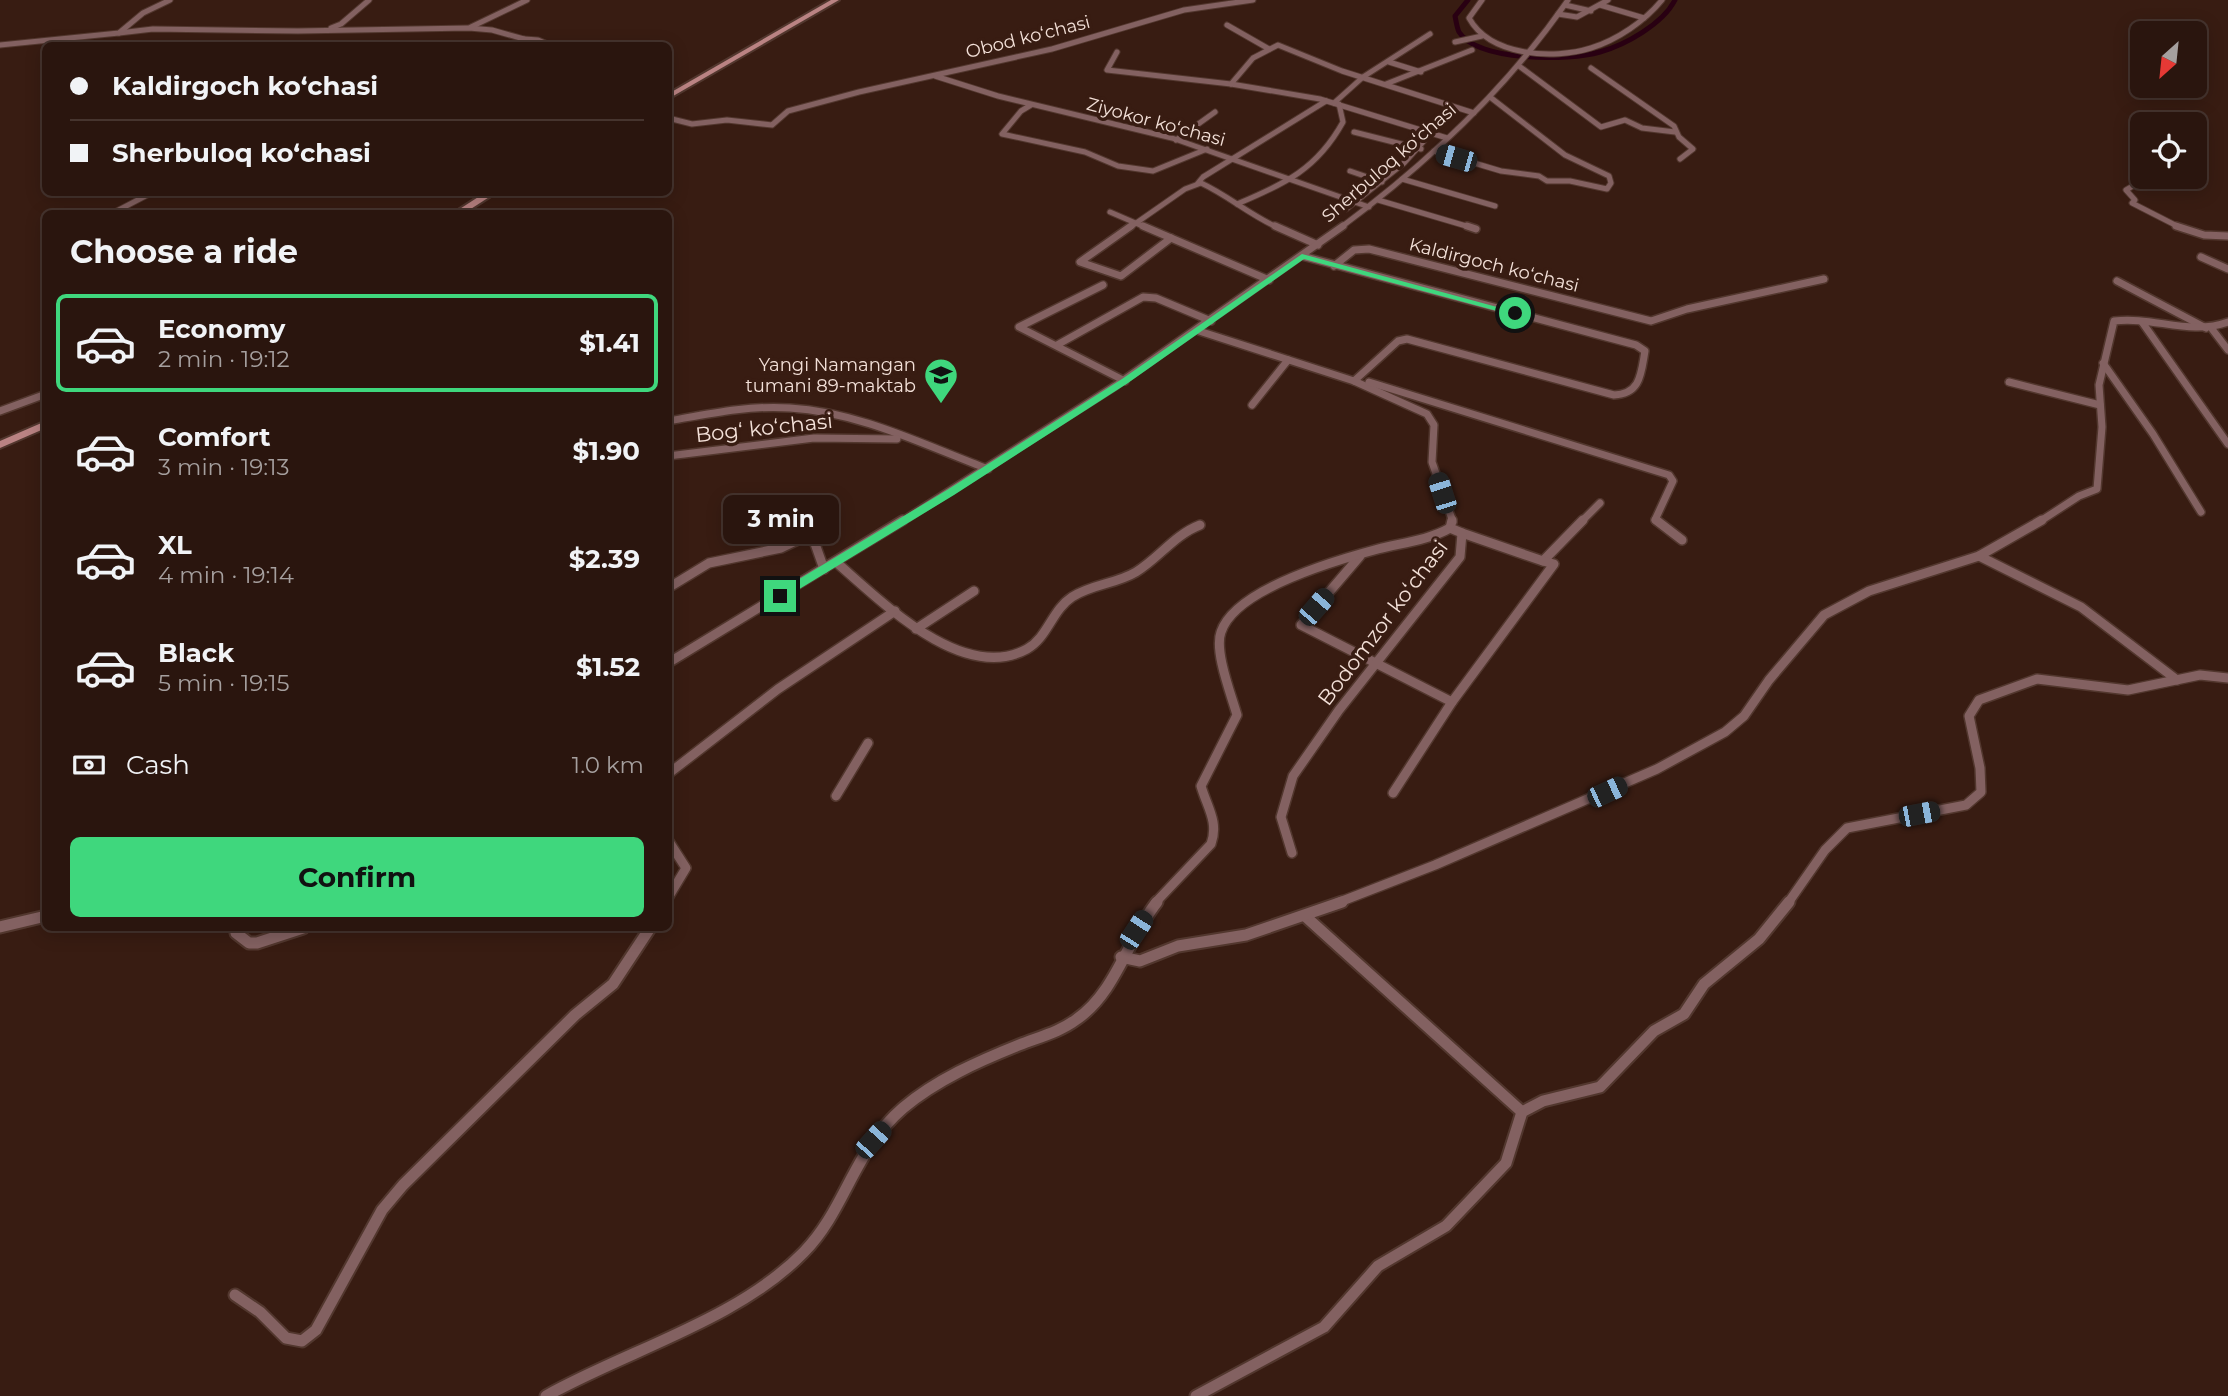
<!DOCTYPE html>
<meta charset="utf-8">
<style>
:root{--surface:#2a150e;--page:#36221c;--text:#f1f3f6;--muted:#a59f9e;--line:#46342e;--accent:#3fd77d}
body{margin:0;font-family:Montserrat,sans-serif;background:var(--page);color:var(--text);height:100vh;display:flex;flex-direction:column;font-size:26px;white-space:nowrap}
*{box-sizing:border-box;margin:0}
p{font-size:23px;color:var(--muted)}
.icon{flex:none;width:38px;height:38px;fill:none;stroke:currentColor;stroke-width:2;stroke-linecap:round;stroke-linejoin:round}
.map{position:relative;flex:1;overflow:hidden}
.sheet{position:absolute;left:42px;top:210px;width:630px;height:721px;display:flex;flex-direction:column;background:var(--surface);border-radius:10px;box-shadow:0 4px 18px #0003,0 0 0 2px var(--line)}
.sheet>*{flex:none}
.top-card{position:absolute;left:42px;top:42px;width:630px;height:154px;border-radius:10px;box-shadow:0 4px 18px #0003,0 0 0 2px var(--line);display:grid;align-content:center;height:154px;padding:0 28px;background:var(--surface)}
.needle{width:46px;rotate:207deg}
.tools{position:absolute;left:2130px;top:21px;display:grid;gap:14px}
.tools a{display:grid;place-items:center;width:77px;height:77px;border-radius:10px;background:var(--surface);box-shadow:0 4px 18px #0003,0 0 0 2px var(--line);font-size:35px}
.end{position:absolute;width:32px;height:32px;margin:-16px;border:9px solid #3fd77d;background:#111;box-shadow:0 0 0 4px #111}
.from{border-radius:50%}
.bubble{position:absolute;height:49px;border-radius:10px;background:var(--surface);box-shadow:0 4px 18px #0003,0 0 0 2px var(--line);font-size:23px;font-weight:700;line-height:49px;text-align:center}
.car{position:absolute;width:21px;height:42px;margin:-21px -10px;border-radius:9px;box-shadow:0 0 5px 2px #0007;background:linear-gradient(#222 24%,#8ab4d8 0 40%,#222 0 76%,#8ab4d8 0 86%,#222 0)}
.top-card b{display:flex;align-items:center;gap:24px;height:66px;font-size:26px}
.top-card b+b{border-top:2px solid var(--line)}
.top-card i{width:18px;height:18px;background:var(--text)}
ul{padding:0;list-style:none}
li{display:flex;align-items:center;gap:21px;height:98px;margin:0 14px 10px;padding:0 14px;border:4px solid transparent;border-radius:10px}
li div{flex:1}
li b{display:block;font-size:26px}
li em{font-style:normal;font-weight:700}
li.active{border-color:var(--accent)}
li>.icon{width:63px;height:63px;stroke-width:1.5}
h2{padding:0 28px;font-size:32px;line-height:84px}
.pay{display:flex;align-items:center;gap:18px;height:77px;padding:0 28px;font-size:26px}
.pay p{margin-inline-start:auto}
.cta{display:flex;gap:14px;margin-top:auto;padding:14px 28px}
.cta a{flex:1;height:80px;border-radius:10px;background:var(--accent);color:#111;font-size:28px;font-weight:700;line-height:80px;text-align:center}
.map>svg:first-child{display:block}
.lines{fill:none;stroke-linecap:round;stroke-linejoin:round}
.canal{stroke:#290012;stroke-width:5}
.street-far3-casing{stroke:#52372e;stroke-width:7}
.street-far2-casing{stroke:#52372e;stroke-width:10}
.street-far1-casing{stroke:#52372e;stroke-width:12}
.street-casing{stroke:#52372e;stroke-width:15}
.secondary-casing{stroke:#52372e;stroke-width:4}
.street-far3{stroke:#836161;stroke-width:5}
.street-far2{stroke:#836161;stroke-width:7}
.street-far1{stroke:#836161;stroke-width:9}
.street{stroke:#836161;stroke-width:11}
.secondary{fill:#ba8383;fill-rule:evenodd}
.route{fill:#3fd77d}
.labels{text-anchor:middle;stroke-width:7;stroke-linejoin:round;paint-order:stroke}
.far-street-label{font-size:18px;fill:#f3e0d8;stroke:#381c12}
.far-poi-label{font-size:18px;fill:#f3e0d8;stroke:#381c12;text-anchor:end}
.street-label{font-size:21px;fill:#f3e0d8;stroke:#381c12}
</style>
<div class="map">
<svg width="2228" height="1396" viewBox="0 0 2228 1396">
<rect width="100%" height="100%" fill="#381c12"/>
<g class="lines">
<path class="canal" d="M1468 0 1455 16C1456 21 1457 28 1459 32 1478 62 1569 61 1600 52 1625 45 1663 24 1675 0"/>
<g class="street-far3-casing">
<g id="street-far3">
<path d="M1482 0 1469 18C1490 56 1553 60 1591 48 1617 40 1645 21 1662 0"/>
<path d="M1565 5 1591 11"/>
<path d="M1600 5 1644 18"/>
<path d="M1558 14 1577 17 1608 0"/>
<path d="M1227 25 1269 49"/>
<path d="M471 27 527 0"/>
<path d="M331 28 341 24 369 0"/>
<path d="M119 33 153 29 298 31 469 28 492 30 524 39 523 46"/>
<path d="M524 39 538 40 552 46"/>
<path d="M1455 42 1482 36"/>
<path d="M0 45 119 33 143 13 170 0"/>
<path d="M1117 52 1107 70 1231 84 1320 99 1447 138"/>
<path d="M1389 62 1421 72"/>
<path d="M1519 66 1601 127 1625 120 1642 128 1675 132"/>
<path d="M1591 68 1674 126 1679 137 1693 149 1680 159"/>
<path d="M935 76 998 96 1172 138 1369 207"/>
<path d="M1231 84 1253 58 1278 45 1342 71 1474 113"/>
<path d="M1386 84 1472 50"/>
<path d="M1334 103 1363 77 1430 34"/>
<path d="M1031 105 1021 111 1002 134 1085 152 1118 166 1153 171 1207 149"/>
<path d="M668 118 692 124 727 120 772 125 788 111 859 92 1052 49 1184 10 1253 0"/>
<path d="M1354 132 1421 149"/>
<path d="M1176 140 1215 112"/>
<path d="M1434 151 1501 171 1539 176 1547 181H1570L1607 189 1611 183 1609 176 1565 155 1490 97"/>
<path d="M1350 171 1382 182"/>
<path d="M1402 179 1495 206"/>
<path d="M2141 181 2126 190 2135 200 2132 203 2181 228"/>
<path d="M1198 183 1203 177 1326 101"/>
<path d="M1378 200 1473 228"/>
<path d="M1237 204C1285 184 1317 169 1343 122L1339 104"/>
<path d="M1346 209 1404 163 1431 133"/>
<path d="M1110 212 1147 228"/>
<path d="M111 214 153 192"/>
<path d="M1129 228 1185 189 1201 183C1229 196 1251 216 1279 228"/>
<path d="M1340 228C1428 163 1506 90 1568 0"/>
</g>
</g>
<g class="street-far2-casing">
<g id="street-far2">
<path d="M1131 226 1080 262 1121 276 1171 238"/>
<path d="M1143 226 1269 280"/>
<path d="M1275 226 1318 245"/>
<path d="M1467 226 1476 229"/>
<path d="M2176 226 2204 235 2228 236"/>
<path d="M1302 256 1636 345 1645 351C1641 373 1641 394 1614 395L1407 339 1398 341 1354 381"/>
<path d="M2201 257 2228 269"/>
<path d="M1334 266 1354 250 1369 249 1651 321 1687 309 1824 279"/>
<path d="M2117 281 2206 328"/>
<path d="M1103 285 1019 327 1125 381"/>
<path d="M2142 322 2228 444"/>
<path d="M2212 329 2228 350"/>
<path d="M1199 331 1354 381 1427 414 1434 425 1432 462 1453 522"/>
<path d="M1057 345 1143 297 1156 298 1211 321"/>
<path d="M2103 363 2153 434 2201 512"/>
<path d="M1369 382 1669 475 1673 481 1655 520 1658 522"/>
<path d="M2009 382 2100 405"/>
<path d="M1252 405 1288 360"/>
<path d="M0 411 46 394"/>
<path d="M668 421C708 414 749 405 790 408 859 412 924 445 988 469"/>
<path d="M668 456 814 438 897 439"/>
<path d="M901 522 1115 386 1343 226"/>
<path d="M1581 522 1600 503"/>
<path d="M2039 522 2079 496 2097 489 2102 427 2099 385 2114 321C2153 316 2190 336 2228 322"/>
</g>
</g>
<g class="street-far1-casing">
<g id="street-far1">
<path d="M1656 520 1682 540"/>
<path d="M1462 533 1543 561 1583 520"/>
<path d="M1360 556 1301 625 1452 702"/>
<path d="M1979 556 2081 607 2177 680"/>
<path d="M836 562C881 601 963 684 1027 649 1048 637 1052 610 1072 597 1092 584 1116 584 1136 572 1159 558 1174 535 1200 525"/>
<path d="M668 588 709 563 781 548 806 536 813 538 824 569"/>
<path d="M916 629 974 591"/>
<path d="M668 663 903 520"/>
<path d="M668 774 778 689 895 611"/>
<path d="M1393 793 1452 702 1554 564 1543 561"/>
<path d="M836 796 868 743"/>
<path d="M668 840 686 868 668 898"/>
<path d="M1292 853 1281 817 1293 776 1339 710 1460 557 1462 533 1450 528 1452 520"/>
<path d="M1155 903 1211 844C1219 822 1207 807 1201 786L1237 715C1231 694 1214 651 1221 632 1235 589 1337 560 1378 549 1402 543 1429 540 1450 528"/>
<path d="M1337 903 1435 865 1657 769 1725 732 1744 716 1769 680 1824 615 1869 591 1979 556 2042 520"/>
<path d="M1788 903 1825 850 1847 828 1966 805 1981 792 1980 768 1969 716 1979 700 2037 679 2128 690 2200 675 2228 678"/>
</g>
</g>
<g class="street-casing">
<g id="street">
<path d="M1305 916 1522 1112"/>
<path d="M0 927 46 916"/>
<path d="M236 933 249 943H257L303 928"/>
<path d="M1121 957 1140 961 1178 946 1246 935 1342 902"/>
<path d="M235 1295 260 1312 286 1338 302 1341 316 1330 382 1210 403 1185 575 1015 613 984 650 928"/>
<path d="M546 1396C628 1350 738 1320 804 1252 846 1209 853 1151 903 1108 936 1080 979 1061 1019 1045 1039 1037 1060 1032 1077 1019 1116 992 1128 938 1157 902"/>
<path d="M1196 1396 1324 1327 1378 1266 1446 1226 1506 1163 1522 1112 1543 1101 1600 1087 1654 1031 1684 1014 1704 984 1759 939 1789 902"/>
</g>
</g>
<g class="secondary-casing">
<g id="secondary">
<path d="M831 0H839L668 99V94Z"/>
<path d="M486 192H497L463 214H452Z"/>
<path d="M46 421V428L0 448V441Z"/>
</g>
</g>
<use href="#street-far3" class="street-far3"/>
<use href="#street-far2" class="street-far2"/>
<use href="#street-far1" class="street-far1"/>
<use href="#street" class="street"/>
<use href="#secondary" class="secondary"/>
</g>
<path class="route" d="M1302 254 1519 313 1512 315 1304 259 1128 383 954 495 783 599H776V593L947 490 1122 379Z"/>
<defs>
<g id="school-pin" transform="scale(1.75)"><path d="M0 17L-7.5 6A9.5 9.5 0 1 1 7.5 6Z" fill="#3fd77d" stroke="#381c12"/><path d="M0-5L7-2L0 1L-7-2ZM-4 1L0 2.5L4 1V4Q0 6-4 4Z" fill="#111"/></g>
</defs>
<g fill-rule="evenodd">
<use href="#school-pin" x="941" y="375"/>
</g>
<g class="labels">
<g class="far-street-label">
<text transform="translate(1028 37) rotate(-14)" y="6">Obod koʻchasi</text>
<text transform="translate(1156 122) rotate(15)" y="6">Ziyokor koʻchasi</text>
<text transform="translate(1389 163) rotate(-41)" y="6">Sherbuloq koʻchasi</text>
<text transform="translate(1494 265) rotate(14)" y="6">Kaldirgoch koʻchasi</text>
</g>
<g class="far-poi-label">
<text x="916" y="371">Yangi Namangan<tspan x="916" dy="21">tumani 89-maktab</tspan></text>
</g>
<g class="street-label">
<text transform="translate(764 428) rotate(-6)" y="7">Bogʻ koʻchasi</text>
<text transform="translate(1383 623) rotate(-53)" y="7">Bodomzor koʻchasi</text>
</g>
</g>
</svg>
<div class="tools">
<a><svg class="needle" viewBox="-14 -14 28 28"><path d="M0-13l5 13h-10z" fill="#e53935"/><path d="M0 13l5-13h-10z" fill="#a59f9e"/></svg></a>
<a><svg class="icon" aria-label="locate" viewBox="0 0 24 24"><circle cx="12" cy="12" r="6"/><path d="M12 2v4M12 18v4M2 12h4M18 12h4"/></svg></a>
</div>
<i class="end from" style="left:1515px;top:313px"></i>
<i class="end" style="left:780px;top:596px"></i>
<div class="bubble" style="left:723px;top:495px;width:116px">3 min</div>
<i class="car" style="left:1456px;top:158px;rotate:286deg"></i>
<i class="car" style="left:1442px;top:493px;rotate:342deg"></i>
<i class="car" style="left:1316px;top:607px;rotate:41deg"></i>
<i class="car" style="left:1607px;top:792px;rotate:65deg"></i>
<i class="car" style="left:1919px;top:814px;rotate:79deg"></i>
<i class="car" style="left:1136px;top:930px;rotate:33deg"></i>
<i class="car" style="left:873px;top:1140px;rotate:42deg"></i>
<div class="top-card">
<b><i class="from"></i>Kaldirgoch koʻchasi</b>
<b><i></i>Sherbuloq koʻchasi</b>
</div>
<section class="sheet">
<h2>Choose a ride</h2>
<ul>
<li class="active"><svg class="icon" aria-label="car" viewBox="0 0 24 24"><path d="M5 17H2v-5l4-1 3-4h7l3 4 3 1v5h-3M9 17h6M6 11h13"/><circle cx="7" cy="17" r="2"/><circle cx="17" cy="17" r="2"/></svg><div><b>Economy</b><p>2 min · 19:12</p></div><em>$1.41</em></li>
<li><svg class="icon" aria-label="car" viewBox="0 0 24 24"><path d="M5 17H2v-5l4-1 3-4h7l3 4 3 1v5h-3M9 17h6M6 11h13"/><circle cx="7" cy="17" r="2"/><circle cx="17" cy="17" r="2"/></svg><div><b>Comfort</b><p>3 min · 19:13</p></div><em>$1.90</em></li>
<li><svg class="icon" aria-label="car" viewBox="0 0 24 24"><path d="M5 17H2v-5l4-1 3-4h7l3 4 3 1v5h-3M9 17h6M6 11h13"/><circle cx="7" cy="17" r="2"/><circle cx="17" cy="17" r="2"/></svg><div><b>XL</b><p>4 min · 19:14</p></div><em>$2.39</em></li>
<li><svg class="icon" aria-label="car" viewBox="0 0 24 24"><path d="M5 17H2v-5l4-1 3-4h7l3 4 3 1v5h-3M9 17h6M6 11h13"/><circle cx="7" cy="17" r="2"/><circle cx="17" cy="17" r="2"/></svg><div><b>Black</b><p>5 min · 19:15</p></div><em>$1.52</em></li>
</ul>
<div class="pay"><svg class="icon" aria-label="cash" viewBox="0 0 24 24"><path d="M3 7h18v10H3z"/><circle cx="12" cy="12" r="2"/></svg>Cash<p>1.0 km</p></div>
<div class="cta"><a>Confirm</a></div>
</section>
</div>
